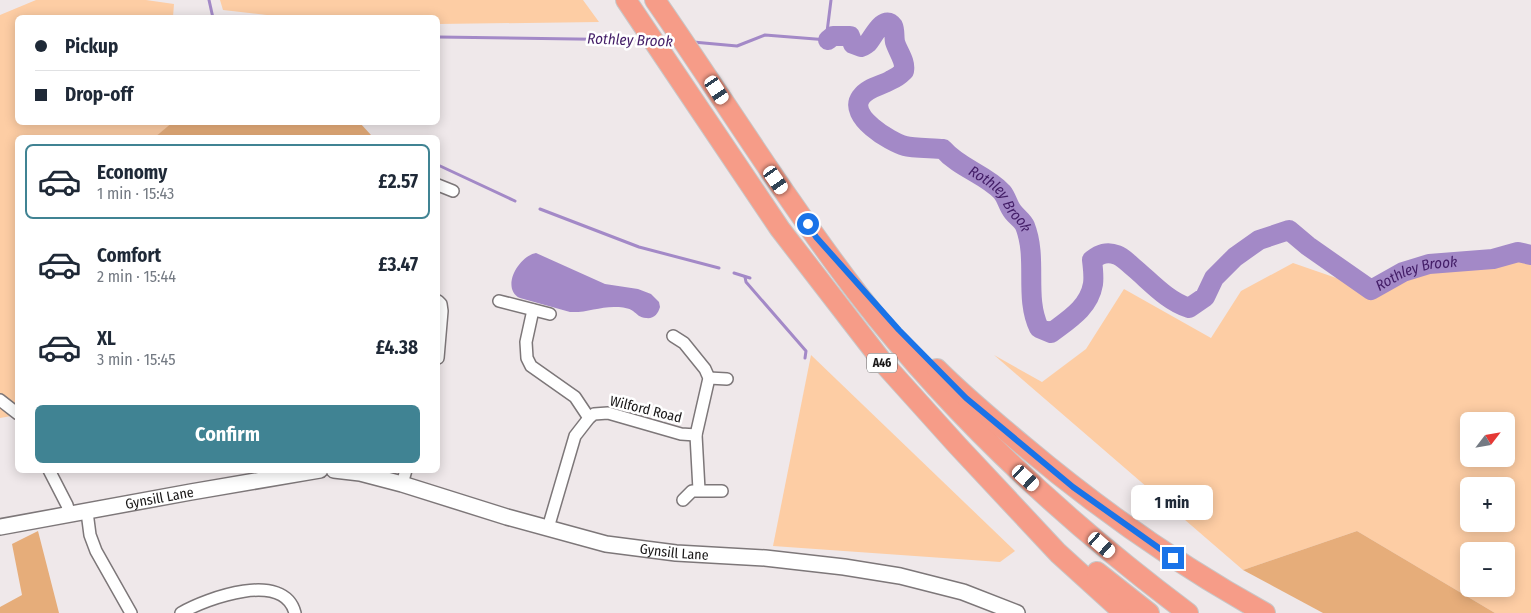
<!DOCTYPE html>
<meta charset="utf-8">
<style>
:root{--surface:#fff;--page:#f6f6f7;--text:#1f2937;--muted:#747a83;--line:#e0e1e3;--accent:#408393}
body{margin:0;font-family:"Fira Sans Condensed",sans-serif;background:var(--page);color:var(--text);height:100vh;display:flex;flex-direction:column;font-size:19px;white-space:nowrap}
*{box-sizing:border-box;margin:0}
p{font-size:16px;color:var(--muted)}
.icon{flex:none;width:28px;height:28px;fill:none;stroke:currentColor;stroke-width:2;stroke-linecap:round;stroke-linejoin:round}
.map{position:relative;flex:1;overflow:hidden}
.drawer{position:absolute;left:15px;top:135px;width:425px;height:338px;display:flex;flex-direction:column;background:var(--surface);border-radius:8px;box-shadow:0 2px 12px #0003}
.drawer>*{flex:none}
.guide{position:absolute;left:15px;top:15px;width:425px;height:110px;border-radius:8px;box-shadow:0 2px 12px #0003;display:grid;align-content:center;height:110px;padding:0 20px;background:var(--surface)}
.needle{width:32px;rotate:59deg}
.controls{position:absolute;left:1460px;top:412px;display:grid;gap:10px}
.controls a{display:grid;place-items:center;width:55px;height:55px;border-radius:8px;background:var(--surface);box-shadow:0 2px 12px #0003;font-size:25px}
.end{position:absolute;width:22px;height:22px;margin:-11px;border:6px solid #1a73e8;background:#fff;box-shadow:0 0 0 2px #fff}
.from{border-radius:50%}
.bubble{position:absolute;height:35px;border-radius:8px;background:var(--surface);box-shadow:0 2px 12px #0003;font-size:16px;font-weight:700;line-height:35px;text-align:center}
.car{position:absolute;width:15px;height:30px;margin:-15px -8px;border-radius:6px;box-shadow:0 0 4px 1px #0007;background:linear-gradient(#fff 24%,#345 0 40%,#fff 0 76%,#345 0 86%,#fff 0)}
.guide b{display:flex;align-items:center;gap:18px;height:48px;font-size:19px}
.guide b+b{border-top:1px solid var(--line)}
.guide i{width:12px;height:12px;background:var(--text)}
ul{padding:9px 0 0;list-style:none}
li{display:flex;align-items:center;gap:15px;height:75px;margin:0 10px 8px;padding:0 10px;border:2px solid transparent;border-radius:8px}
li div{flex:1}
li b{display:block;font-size:19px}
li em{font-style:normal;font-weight:700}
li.selected{border-color:var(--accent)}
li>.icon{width:45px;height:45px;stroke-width:1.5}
.action{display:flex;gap:10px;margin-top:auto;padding:10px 20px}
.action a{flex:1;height:58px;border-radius:8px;background:var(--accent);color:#fff;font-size:20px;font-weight:700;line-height:58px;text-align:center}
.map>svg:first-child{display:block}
.green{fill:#fdcda4;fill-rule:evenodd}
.forest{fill:#e6ad7a}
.water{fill:#a389c7}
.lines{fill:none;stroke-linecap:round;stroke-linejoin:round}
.stream{stroke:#a389c7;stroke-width:3}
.river{stroke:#a389c7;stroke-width:20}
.street-casing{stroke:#7d7779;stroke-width:14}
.secondary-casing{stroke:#7d7779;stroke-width:18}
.highway-casing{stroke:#c8c7c7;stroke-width:22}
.street{stroke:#fff;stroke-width:11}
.secondary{stroke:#fff;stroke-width:15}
.highway{stroke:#f69c88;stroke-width:20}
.route{stroke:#1a73e8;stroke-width:6}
.labels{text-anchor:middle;stroke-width:5;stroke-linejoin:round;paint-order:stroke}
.shield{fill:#fff;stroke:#5e5d5d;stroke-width:1}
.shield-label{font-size:12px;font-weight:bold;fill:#191717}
.street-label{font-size:14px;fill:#191717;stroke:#fff}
.water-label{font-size:15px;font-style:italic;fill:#431d67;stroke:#fff}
</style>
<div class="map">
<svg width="1531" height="613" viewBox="0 0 1531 613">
<rect width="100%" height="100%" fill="#efe8ea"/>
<g class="green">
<path d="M36 0H146L174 4 173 17 18 18V122L173 123 155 137 18 138 17 415 0 418V15Z"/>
<path d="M220 0H583L599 22 438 24V18H292L223 10Z"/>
<path d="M1531 256V613H1495L1357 531 1243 570 994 355 1042 382 1086 349 1124 289 1211 338 1241 291 1293 263 1371 290 1425 265ZM1469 421H1506V459H1469ZM1469 486H1506V524H1469ZM1469 551H1506V589H1469Z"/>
<path d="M811 355 1015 551 1000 562 773 546Z"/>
</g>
<g class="forest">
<path d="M173 122 360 123 371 135 369 138 155 137Z"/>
<path d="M38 531 59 613H0V607L22 595 12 544Z"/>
<path d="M1357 531 1495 613H1323L1243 570Z"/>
</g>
<path class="water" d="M536 253 605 284 638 289 651 294 659 302 660 307C658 314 654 319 646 318 640 318 637 314 633 311 629 308 622 307 617 307 601 306 586 313 570 312L520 298C500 288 519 256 536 253Z"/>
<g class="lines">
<g class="stream">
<path d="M209 0 213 18"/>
<path d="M438 37 644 40"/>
<path d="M826 40 831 0"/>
<path d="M693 42 737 46 765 35 828 40"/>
<path d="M438 165 515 201"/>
<path d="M540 209 639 247 719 268"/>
<path d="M734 273 750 278"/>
<path d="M745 277 746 282 806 351 805 358"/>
</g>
<path class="river" id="s1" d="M828 40 833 36H850L853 44 861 47C864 46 865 45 868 43 872 39 884 13 893 26 895 30 894 37 895 42 898 52 906 61 904 71 900 75 896 78 891 80 881 86 868 87 861 97 847 116 890 142 905 146 912 148 934 148 943 149 959 168 985 174 1002 192 1007 198 1008 206 1013 212 1017 217 1023 221 1025 226 1038 259 1024 297 1039 328L1051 333C1068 320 1089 308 1093 284 1094 277 1093 268 1092 260 1100 254 1107 251 1117 255 1123 257 1128 263 1133 267 1151 282 1167 301 1189 308L1205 297 1214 278 1235 257 1259 240 1289 230 1308 246 1371 290 1403 272 1429 264 1493 259 1518 252 1531 255"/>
<g class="street-casing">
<g id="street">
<path d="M438 185 453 191"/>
<path d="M438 301 441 304 442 311 438 358"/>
<path d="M499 301 550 314"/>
<path d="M533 310 526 342 527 358 531 366 575 397 589 418"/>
<path d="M673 336 684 343 705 369 709 378 696 435 699 490"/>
<path d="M709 378 727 379"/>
<path d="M0 400 18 414"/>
<path d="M49 470 67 505 70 515"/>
<path d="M402 484 406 470"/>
<path d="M683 500 692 491H722"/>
<path d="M87 512 90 535 96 551 131 613"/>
<path d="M548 528 575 436 589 418 594 414 608 413 681 434 696 435"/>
<path d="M181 613C207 598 284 570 295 613"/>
</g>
</g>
<g class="secondary-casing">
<g id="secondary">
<path id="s2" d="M334 470 360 473 402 484 507 517 606 544 676 553 765 558 844 567 900 576 963 592 1017 613"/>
<path id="s3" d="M0 527 191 492 320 470"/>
</g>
</g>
<g class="highway-casing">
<g id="highway">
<path d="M626 0 780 229 885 365 957 445 1058 553 1124 613"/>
<path d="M655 0C723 98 786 200 858 294 952 416 1065 521 1188 613"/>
<path d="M937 369C965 397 995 422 1025 447 1100 510 1180 566 1265 613"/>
<path d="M1097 572 1149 613"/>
</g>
</g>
<use href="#street" class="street"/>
<use href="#secondary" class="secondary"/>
<use href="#highway" class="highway"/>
</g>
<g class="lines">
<path class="route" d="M808 224 816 237 899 330 966 398 1073 487 1173 558"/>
</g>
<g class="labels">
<rect class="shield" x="867" y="353.5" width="30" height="19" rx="4"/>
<g class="shield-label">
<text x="882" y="367">A46</text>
</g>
<g class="street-label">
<text transform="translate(646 409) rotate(14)" y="5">Wilford Road</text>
<text dy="5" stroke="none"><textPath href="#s3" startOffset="162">Gynsill Lane</textPath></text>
<text dy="5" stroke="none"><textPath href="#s2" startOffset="351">Gynsill Lane</textPath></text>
</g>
<g class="water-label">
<text transform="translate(630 40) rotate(2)" y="5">Rothley Brook</text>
<text dy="5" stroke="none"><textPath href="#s1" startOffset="371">Rothley Brook</textPath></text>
<text dy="5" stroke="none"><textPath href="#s1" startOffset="1015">Rothley Brook</textPath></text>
</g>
</g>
</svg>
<div class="controls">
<a><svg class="needle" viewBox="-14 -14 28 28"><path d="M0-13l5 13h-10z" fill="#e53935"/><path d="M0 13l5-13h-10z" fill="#747a83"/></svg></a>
<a>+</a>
<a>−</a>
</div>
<i class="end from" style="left:808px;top:224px"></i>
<i class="end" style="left:1173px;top:558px"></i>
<div class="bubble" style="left:1131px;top:485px;width:82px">1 min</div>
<i class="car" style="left:717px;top:90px;rotate:147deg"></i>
<i class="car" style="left:776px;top:180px;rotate:145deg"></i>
<i class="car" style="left:1026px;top:478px;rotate:132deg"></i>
<i class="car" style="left:1102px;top:545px;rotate:131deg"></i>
<div class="guide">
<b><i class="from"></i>Pickup</b>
<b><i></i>Drop-off</b>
</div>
<section class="drawer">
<ul>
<li class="selected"><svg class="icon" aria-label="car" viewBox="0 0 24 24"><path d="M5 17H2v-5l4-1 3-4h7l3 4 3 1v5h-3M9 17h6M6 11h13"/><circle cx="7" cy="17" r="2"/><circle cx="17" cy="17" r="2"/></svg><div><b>Economy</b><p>1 min · 15:43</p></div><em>£2.57</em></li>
<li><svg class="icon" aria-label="car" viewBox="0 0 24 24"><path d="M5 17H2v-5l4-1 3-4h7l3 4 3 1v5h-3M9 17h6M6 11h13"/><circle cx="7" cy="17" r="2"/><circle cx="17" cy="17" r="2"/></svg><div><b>Comfort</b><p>2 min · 15:44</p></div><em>£3.47</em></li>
<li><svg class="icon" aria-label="car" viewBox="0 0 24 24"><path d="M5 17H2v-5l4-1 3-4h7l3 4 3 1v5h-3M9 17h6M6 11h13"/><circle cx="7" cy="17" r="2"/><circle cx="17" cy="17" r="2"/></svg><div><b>XL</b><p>3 min · 15:45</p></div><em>£4.38</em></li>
</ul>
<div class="action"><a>Confirm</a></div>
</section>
</div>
